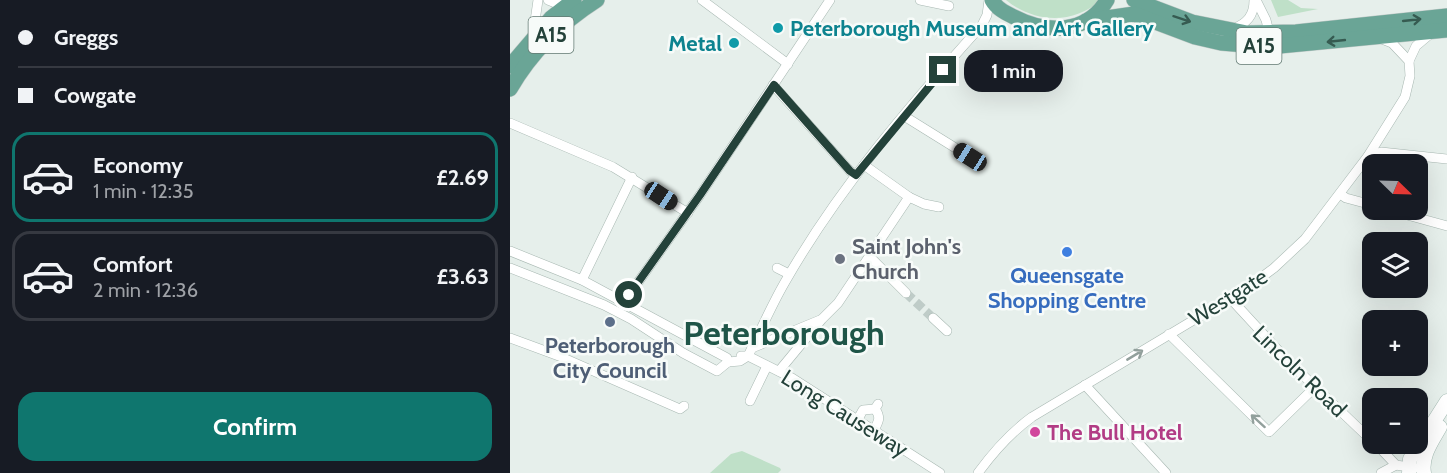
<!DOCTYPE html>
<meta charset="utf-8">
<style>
:root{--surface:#171b24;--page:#20242c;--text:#f1f3f6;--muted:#9ea1a6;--line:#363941;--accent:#0f766e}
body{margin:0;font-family:Cabin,sans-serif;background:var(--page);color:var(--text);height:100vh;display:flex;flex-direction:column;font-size:22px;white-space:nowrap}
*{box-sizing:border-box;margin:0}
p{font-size:20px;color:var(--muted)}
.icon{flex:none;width:33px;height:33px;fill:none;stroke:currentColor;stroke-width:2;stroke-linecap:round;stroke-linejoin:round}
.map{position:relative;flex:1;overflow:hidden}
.panel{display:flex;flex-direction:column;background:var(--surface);width:510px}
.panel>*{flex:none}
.hud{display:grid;align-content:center;height:132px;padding:0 18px;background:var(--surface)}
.needle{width:39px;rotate:113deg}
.tools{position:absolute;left:852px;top:154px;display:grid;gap:12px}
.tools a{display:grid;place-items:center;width:66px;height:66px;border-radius:12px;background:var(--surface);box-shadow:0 6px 24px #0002;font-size:30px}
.end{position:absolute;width:27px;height:27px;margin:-14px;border:8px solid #24423a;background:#fff;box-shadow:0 0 0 3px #fff}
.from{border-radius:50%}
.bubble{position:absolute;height:42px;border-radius:18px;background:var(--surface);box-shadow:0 6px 24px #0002;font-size:20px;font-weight:700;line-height:42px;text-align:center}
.car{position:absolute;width:18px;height:36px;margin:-18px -9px;border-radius:8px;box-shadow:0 0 4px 2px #0007;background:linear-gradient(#222 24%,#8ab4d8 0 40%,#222 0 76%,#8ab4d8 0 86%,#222 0)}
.hud b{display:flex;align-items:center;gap:21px;height:57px;font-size:22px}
.hud b+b{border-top:2px solid var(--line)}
.hud i{width:15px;height:15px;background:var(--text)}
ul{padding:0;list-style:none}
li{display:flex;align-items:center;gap:18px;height:90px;margin:0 12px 9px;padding:0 6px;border:3px solid var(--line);border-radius:18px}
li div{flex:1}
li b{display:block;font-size:22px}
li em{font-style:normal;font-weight:700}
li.current{border-color:var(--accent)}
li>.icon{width:54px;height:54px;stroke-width:1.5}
.cta{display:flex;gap:12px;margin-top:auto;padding:12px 18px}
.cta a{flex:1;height:69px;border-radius:18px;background:var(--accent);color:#fff;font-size:24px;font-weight:700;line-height:69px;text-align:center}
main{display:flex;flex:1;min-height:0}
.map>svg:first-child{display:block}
.green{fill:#bfe0c8}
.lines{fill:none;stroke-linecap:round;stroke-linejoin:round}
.street-tunnel{stroke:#bfccc8;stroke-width:9;stroke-dasharray:9 4.5;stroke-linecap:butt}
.street-casing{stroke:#a8b8b2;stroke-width:10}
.secondary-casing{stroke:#a4bbb3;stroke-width:15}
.primary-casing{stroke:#c2cac8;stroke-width:16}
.street{stroke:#fff;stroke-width:9}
.secondary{stroke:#fff;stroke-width:14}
.primary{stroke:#6aa596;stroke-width:15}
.oneway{stroke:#365b51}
.oneway2{stroke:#92a09c}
.route{stroke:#24423a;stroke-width:8}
.culture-dot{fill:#0f9aa8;stroke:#f7fbf9;stroke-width:2}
.shop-dot{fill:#3f7fe0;stroke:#f7fbf9;stroke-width:2}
.worship-dot{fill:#6b7280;stroke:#f7fbf9;stroke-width:2}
.service-dot{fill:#5c6f8a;stroke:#f7fbf9;stroke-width:2}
.hotel-dot{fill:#d1479c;stroke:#f7fbf9;stroke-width:2}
.labels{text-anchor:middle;stroke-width:5;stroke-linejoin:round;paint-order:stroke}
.shield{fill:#f7fbf9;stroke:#637a73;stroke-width:1.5}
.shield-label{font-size:21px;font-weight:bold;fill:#24423a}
.culture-label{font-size:22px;font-weight:bold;fill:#0d838f;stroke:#f7fbf9;text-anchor:start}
.worship-label{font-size:22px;font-weight:bold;fill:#5b616d;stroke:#f7fbf9;text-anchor:start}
.shop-label{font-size:22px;font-weight:bold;fill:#366cbe;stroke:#f7fbf9}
.street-label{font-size:22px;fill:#24423a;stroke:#f7fbf9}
.service-label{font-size:22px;font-weight:bold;fill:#4e5e75;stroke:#f7fbf9}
.hotel-label{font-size:22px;font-weight:bold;fill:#b23c85;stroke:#f7fbf9;text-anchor:start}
.town-label{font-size:34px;font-weight:bold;fill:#1f5548;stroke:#f7fbf9}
</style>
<main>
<section class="panel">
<div class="hud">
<b><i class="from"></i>Greggs</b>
<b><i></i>Cowgate</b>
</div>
<ul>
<li class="current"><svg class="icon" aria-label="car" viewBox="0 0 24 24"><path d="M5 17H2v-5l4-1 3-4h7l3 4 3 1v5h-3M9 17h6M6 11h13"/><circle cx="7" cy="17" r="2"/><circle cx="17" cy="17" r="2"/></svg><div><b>Economy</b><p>1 min · 12:35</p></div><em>£2.69</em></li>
<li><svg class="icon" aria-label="car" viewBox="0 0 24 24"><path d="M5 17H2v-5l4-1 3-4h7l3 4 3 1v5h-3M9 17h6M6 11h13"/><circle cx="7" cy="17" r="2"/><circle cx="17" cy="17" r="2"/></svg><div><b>Comfort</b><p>2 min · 12:36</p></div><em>£3.63</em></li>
</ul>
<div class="cta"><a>Confirm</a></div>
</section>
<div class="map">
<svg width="937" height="473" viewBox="0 0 937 473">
<rect width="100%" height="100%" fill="#e6efeb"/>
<g class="green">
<path d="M496 0H591C563 25 524 23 496 0Z"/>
<path d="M761 0H778L791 8 808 9 768 17Z"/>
<path d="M232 451 270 468 271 470 268 473H200L221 454Z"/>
</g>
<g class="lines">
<path class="street-tunnel" d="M396 293 423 318"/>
<g class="street-casing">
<g id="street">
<path d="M38 0 48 4 57 5"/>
<path d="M192 0 278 64"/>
<path d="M410 0 439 6"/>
<path d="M746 0 756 20 759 32 755 36"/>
<path d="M723 29C737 23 744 16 744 0"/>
<path d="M23 35 28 0"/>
<path d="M899 61 906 46 919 35"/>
<path d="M263 85 340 171 346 175"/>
<path d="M394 116 460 157"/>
<path d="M0 123 103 167 178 213"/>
<path d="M858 156 871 152 937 159"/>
<path d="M354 165 399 197 414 204 429 207"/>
<path d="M830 194 836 198 862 205"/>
<path d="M879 210 937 226"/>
<path d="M0 251 72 280 217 358 218 362 230 361 238 356"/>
<path d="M360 257 396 293"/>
<path d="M0 268 94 305 121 319 173 353 207 371 218 362"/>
<path d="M267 268 279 274"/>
<path d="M72 280 122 177"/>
<path d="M720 298 777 360 862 441"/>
<path d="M116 302 119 295 190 195 320 0"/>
<path d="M423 318 437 331"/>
<path d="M659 334 759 432 805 387"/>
<path d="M0 338 49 356 170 409 174 406"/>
<path d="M242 348 310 320"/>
<path d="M231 356H238L282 378 430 473"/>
<path d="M238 356C250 332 261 306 275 282 328 189 400 105 472 25L477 15 479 0"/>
<path d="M269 371 312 319 328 303 399 197"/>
<path d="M575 385 656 473"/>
<path d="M240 401 257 366"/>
<path d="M348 419 353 410 365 409"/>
<path d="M364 430C369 421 371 417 365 409L368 404"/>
<path d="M866 444 886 465 905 468"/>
<path d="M468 473C484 451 500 433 522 417L737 288 764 268 795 239 858 156 895 97 900 76 899 61 882 43 872 39"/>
<path d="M871 473 886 465"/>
</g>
</g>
<g class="secondary-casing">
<g id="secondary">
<path d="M899 473 900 459 937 401"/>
<path d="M914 473C911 456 922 441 930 427"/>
</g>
</g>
<g class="primary-casing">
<g id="primary">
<path d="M482 0C487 9 496 13 504 17 537 34 577 34 597 0"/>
<path d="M624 0 682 22 737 33 786 32 937 16"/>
<path d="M576 21 624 14 685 37 711 43 759 47 937 30"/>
<path d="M0 66 41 18 64 0"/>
<path d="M0 89C22 51 51 23 87 0"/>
</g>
</g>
<use href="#street" class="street"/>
<use href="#secondary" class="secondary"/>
<use href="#primary" class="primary"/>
</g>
<defs><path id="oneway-shaft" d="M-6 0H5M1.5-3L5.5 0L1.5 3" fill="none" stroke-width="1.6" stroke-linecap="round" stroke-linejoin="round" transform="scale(1.5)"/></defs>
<g class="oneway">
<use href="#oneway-shaft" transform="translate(672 19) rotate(18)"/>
<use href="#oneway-shaft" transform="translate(902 20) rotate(-6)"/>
<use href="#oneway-shaft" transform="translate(826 41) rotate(174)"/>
</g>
<g class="oneway2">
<use href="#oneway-shaft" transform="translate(625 355) rotate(-31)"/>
<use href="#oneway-shaft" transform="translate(748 421) rotate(-138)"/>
</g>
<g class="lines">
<path class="route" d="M119 295 190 195 264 85 340 171 346 175 433 70"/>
</g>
<g class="culture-dot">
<circle cx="268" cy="28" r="6"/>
<circle cx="224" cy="43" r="6"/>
</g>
<circle class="shop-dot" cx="557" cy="252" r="6"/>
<circle class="worship-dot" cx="330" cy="259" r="6"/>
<circle class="service-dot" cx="100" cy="322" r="6"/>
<circle class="hotel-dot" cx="525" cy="432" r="6"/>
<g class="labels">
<g class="shield">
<rect x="18.5" y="17" width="45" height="36" rx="4.5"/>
<rect x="726.5" y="28" width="45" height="36" rx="4.5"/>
</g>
<g class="shield-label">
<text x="41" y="42">A15</text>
<text x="749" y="53">A15</text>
</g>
<g class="culture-label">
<text x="280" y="36">Peterborough Museum and Art Gallery</text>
<text x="212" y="51" text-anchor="end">Metal</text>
</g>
<g class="worship-label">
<text x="342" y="254">Saint John's<tspan x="342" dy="25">Church</tspan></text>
</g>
<g class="shop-label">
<text x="557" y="283">Queensgate<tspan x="557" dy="25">Shopping Centre</tspan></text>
</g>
<g class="street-label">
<text transform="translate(718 297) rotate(-32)" y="8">Westgate</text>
<text transform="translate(790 371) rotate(44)" y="8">Lincoln Road</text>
<text transform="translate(335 413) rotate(32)" y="8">Long Causeway</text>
</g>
<g class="service-label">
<text x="100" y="353">Peterborough<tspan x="100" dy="25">City Council</tspan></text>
</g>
<g class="hotel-label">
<text x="537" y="440">The Bull Hotel</text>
</g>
<g class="town-label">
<text x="274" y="345">Peterborough</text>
</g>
</g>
</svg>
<div class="tools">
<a><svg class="needle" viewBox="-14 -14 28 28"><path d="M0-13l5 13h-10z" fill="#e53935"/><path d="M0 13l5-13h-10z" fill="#9ea1a6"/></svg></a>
<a><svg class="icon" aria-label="layers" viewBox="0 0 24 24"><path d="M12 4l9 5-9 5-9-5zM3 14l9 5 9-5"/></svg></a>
<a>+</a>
<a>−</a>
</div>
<i class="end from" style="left:119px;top:295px"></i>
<i class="end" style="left:433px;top:70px"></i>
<div class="bubble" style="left:454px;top:50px;width:99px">1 min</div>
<i class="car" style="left:460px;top:157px;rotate:302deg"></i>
<i class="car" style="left:151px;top:196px;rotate:123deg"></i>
</div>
</main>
